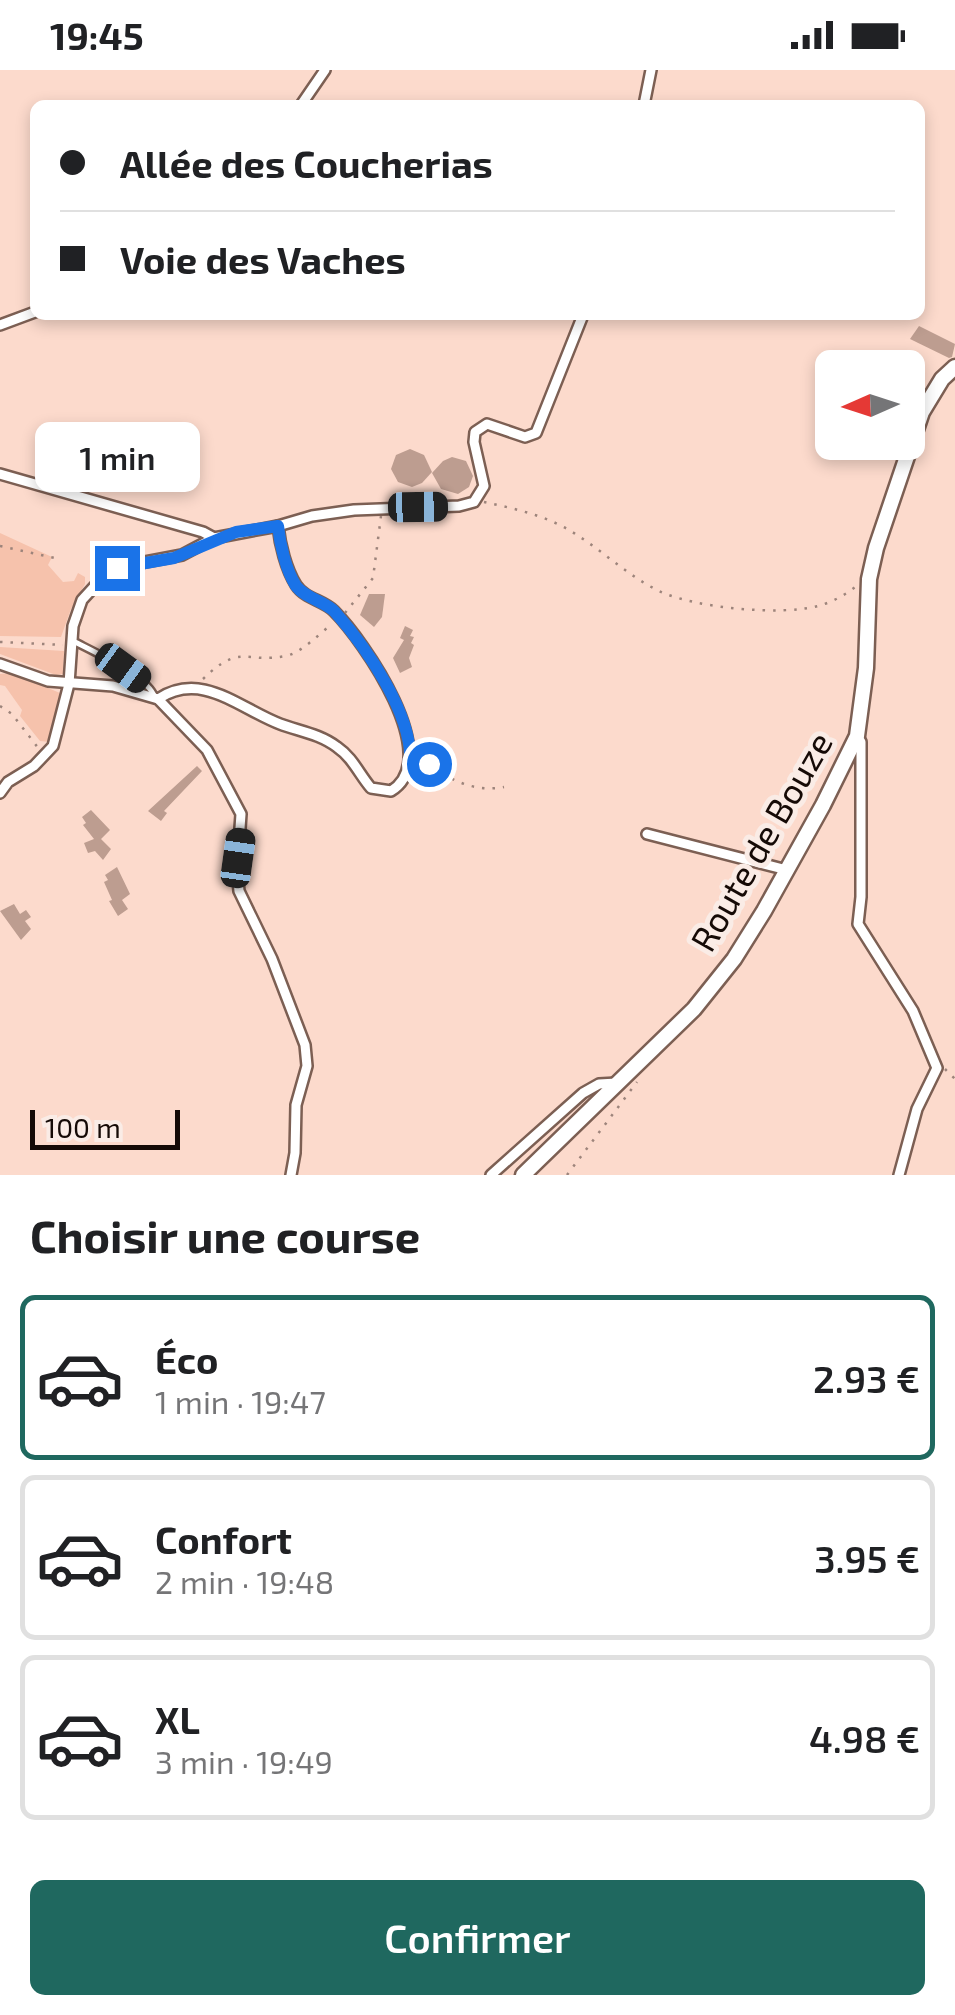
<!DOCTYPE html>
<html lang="fr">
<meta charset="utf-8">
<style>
:root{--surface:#fff;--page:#f2f2f2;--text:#202124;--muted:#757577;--line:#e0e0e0;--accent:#1f685f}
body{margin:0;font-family:"Exo 2",sans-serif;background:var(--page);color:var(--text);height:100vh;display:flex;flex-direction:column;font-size:38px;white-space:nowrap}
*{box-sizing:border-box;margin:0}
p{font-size:32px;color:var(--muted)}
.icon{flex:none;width:55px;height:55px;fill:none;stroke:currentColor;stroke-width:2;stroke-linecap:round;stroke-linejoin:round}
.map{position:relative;height:1105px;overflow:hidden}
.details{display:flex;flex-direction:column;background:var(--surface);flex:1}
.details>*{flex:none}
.guide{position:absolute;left:30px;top:30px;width:895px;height:220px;border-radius:15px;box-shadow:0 5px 15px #0003;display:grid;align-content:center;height:220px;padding:0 30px;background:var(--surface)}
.needle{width:65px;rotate:267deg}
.controls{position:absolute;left:815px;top:280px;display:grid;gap:20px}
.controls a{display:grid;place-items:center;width:110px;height:110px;border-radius:15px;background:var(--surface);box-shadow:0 5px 15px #0003;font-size:50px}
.scale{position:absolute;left:30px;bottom:25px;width:150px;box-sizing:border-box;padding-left:10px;border:5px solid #150a06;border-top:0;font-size:28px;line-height:35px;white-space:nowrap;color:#150a06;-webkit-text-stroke:8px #faece6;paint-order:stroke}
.end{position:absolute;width:45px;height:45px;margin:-22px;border:12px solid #1a73e8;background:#fff;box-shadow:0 0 0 5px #fff}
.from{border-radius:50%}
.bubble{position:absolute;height:70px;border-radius:15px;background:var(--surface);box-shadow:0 5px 15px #0003;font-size:32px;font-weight:600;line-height:70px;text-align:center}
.car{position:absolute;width:30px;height:60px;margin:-30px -15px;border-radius:12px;box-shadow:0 0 8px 2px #0007;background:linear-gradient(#222 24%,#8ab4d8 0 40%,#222 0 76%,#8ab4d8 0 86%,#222 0)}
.guide b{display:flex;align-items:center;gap:35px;height:95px;font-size:38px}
.guide b+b{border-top:2px solid var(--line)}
.guide i{width:25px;height:25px;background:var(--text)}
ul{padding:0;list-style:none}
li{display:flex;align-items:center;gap:30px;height:165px;margin:0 20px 15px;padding:0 10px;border:5px solid var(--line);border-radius:15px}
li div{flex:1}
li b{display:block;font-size:38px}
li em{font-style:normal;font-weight:600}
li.current{border-color:var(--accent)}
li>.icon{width:90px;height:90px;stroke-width:1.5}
h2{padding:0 30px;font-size:45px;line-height:120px}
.cta{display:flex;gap:20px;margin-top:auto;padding:20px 30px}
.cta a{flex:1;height:115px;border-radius:15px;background:var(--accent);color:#fff;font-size:40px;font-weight:600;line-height:115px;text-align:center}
.status{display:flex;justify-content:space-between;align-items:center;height:70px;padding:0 50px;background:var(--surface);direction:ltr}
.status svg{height:28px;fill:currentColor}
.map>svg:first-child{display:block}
.green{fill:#f6c2ac}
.building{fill:#bd9d90}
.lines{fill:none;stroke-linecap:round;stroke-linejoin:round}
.service-casing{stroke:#7c5f53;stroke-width:10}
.minor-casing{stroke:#7c5f53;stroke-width:14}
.primary-casing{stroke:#7c5f53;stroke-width:19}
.path{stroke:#9d847b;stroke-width:2.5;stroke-dasharray:2.5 8;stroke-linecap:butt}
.service{stroke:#fff;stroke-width:5}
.minor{stroke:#fff;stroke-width:9}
.primary{stroke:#fff;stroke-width:14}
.route{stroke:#1a73e8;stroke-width:12}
.labels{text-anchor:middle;stroke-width:10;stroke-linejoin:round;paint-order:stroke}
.street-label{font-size:35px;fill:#150a06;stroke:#faece6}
</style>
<div class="status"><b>19:45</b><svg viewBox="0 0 49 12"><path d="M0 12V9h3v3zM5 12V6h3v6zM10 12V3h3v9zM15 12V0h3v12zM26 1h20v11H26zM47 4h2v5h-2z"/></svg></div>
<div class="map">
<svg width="955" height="1105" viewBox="0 0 955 1105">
<rect width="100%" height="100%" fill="#fcdacc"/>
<g class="green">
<path d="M0 463 52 487 48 495 63 512 74 511 78 503 85 507V514L71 539 61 567 0 566Z"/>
<path d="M0 577 64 581 63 604 56 605 0 584Z"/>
<path d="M12 603 60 623 50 672 40 671 20 646 22 640 5 616 0 615V604Z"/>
</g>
<g class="building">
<path d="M919 256 955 274 952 287 949 288 910 269Z"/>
<path d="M410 379 424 385 432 402 422 413 412 417 398 412 391 399 396 385Z"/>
<path d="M452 387 466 391 473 406 469 417 458 424 441 419 432 403 443 391Z"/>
<path d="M369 524H385L382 547 374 557 360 545Z"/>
<path d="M405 556 413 560 410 566 414 567 411 573 414 575 409 588 412 597 400 603 393 588 404 570 400 568Z"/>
<path d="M197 696 202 701 164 741 167 743 161 751 148 741Z"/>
<path d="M91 740 110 760 101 769 111 779 103 790 95 781 88 783 84 773 94 769 83 755 86 753 82 747Z"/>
<path d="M117 797 130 824 122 830 128 839 118 846 109 831 112 830 104 812 108 810 105 805Z"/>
<path d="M14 834 20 844 26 840 31 847 25 851 31 859 21 870 0 841Z"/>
</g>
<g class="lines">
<g class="service-casing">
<g id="service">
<path d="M73 571C94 582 148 606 155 628"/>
<path d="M410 694H429L432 686"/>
</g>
</g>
<g class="minor-casing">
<g id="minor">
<path d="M301 35 325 0"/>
<path d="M644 35 651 0"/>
<path d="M0 255 35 242"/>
<path d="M0 404 203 462 214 468"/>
<path d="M0 594 48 611 113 616 158 629 207 680 241 744 237 801 239 821 272 889 305 975 307 996 296 1035 295 1083 291 1105"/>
<path d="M158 629C202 600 240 639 280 654 299 661 320 664 337 677 353 688 359 704 371 718L391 721C445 688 364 571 334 541 323 530 305 529 296 515 286 499 280 475 278 456"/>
<path d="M857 666 861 672V827L858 854 913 941 937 998 917 1039 899 1105"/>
<path d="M0 723 8 712 34 696 53 676 69 614 73 556 82 530 104 506 124 496 182 485 214 468 278 456 312 446 354 440 459 436 474 432 484 416 474 372 475 362 487 354 525 367 536 363 583 245"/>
<path d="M647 764 787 800"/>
<path d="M491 1105 583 1023 599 1014 617 1013"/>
</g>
</g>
<g class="primary-casing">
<path id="primary" d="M523 1105 694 939 734 889 764 841 823 735 857 666 866 598 869 509 876 478 922 342 942 309 955 297"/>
</g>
<g class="path">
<path d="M484 432C516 439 549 446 577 465 605 483 630 507 659 521 695 538 780 546 818 536 833 532 847 524 859 514"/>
<path d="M0 476 55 488"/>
<path d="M345 543 373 508 381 446"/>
<path d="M0 572 63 575"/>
<path d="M203 609C241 572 245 594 285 586 300 584 319 564 332 554"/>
<path d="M0 636 12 644 39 679"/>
<path d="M434 698C455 713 479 722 504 717"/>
<path d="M945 999 955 1009"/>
<path d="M567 1105 637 1012"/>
</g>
<use href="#service" class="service"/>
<use href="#minor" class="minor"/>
<use href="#primary" class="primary"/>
</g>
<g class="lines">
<path class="route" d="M117 498 174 488 236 462 278 456C280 475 286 500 296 516 306 529 325 531 335 542 366 577 414 646 410 694H429"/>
</g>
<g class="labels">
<g class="street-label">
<text transform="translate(762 772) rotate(-60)" y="12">Route de Bouze</text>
</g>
</g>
</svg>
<div class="controls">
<a><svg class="needle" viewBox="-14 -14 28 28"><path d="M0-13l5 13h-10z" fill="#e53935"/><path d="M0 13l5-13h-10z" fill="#757577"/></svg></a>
</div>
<div class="scale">100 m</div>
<i class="end from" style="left:429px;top:694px"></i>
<i class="end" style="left:117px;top:498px"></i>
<div class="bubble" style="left:35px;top:352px;width:165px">1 min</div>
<i class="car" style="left:418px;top:437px;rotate:89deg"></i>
<i class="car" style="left:123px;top:598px;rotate:126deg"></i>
<i class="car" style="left:238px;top:788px;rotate:8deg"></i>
<div class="guide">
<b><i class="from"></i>Allée des Coucherias</b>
<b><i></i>Voie des Vaches</b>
</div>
</div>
<section class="details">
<h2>Choisir une course</h2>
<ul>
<li class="current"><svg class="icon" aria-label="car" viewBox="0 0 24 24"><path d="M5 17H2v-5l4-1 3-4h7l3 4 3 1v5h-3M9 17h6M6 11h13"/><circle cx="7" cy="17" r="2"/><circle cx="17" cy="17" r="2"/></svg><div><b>Éco</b><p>1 min · 19:47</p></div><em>2.93 €</em></li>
<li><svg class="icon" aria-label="car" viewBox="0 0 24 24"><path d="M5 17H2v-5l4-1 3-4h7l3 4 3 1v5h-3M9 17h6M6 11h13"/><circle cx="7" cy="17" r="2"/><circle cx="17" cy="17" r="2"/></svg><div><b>Confort</b><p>2 min · 19:48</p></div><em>3.95 €</em></li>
<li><svg class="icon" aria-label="car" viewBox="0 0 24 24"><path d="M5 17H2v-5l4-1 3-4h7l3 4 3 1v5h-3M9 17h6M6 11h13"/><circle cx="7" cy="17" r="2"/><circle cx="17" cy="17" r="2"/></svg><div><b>XL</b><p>3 min · 19:49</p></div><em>4.98 €</em></li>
</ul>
<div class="cta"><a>Confirmer</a></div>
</section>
